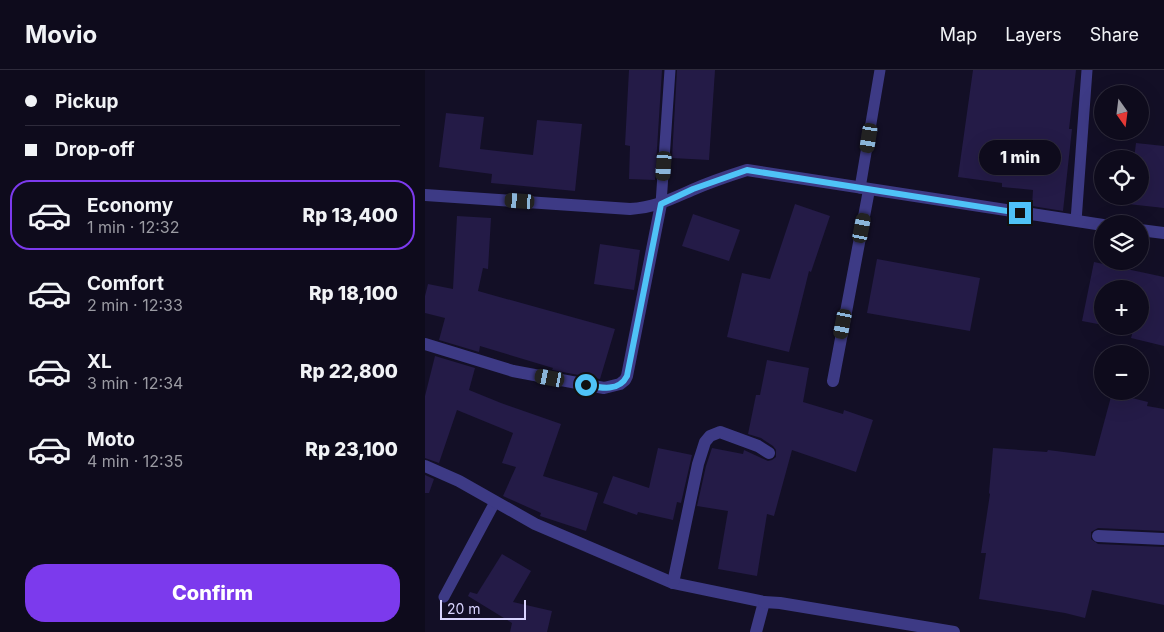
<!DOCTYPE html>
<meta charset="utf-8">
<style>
:root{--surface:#0e0b1c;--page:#171425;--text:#f1f3f6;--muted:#9b9ba3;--line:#2e2b3b;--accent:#7c3aed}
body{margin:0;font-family:Inter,sans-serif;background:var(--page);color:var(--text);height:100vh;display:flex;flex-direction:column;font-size:19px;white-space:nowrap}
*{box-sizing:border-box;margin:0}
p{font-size:16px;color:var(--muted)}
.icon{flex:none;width:28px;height:28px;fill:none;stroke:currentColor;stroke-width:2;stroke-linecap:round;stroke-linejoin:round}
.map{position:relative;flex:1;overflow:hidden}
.drawer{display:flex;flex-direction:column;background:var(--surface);width:425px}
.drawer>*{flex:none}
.top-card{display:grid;align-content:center;height:110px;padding:0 25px;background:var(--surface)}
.needle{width:32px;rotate:166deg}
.controls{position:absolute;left:669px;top:15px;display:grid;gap:10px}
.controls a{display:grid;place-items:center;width:55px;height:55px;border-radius:50%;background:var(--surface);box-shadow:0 5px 20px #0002,0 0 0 1px var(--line);font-size:25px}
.scale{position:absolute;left:15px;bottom:12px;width:86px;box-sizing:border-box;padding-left:5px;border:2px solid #d9d4ff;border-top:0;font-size:14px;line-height:18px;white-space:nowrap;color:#d9d4ff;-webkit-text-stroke:4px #130f26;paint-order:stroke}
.end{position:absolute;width:22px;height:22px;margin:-11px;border:6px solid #4fc3f7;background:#111;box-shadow:0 0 0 2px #111}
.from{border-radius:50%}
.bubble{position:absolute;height:35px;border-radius:18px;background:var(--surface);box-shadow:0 5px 20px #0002,0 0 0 1px var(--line);font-size:16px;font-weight:800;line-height:35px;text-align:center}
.car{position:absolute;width:15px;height:30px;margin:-15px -8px;border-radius:6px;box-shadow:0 0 4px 1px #0007;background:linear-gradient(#222 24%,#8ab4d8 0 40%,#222 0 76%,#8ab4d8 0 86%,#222 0)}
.top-card b{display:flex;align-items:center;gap:18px;height:48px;font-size:19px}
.top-card b+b{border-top:1px solid var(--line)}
.top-card i{width:12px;height:12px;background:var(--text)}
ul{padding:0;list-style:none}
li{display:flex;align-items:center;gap:15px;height:70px;margin:0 10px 8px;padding:0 15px;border:2px solid transparent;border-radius:20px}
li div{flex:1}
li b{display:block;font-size:19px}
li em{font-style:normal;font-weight:800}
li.active{border-color:var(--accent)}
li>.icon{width:45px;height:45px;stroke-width:1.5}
.primary-button{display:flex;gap:10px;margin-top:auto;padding:10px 25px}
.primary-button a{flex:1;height:58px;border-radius:20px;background:var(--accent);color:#fff;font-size:20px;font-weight:800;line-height:58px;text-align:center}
header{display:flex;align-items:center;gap:30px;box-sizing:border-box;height:70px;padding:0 25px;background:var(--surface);border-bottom:1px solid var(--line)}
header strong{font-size:24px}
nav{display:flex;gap:28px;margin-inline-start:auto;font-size:18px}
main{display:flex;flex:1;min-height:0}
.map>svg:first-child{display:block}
.building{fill:#241b47}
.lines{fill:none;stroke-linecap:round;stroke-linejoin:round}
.lane{stroke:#3d3a85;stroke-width:11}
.street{stroke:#3d3a85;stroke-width:12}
.route{stroke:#4fc3f7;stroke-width:6}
</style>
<header>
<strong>Movio</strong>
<nav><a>Map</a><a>Layers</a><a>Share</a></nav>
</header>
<main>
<section class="drawer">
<div class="top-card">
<b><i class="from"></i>Pickup</b>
<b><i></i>Drop-off</b>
</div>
<ul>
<li class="active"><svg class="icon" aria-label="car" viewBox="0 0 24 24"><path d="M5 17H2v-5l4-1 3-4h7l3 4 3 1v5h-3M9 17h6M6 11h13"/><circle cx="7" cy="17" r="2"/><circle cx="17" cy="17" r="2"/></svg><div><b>Economy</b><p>1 min · 12:32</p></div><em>Rp 13,400</em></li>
<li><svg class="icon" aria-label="car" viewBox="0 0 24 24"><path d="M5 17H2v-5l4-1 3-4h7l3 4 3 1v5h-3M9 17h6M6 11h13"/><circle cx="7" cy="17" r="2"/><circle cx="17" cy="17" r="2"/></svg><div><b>Comfort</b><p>2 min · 12:33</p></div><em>Rp 18,100</em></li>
<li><svg class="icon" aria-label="car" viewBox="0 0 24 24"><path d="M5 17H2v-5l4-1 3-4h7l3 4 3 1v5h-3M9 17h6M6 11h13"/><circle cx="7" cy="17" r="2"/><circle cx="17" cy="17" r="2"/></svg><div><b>XL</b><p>3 min · 12:34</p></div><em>Rp 22,800</em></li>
<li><svg class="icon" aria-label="car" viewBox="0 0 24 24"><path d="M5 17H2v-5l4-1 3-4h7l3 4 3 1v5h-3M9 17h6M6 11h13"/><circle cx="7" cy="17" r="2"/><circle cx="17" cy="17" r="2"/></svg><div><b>Moto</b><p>4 min · 12:35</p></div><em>Rp 23,100</em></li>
</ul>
<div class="primary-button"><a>Confirm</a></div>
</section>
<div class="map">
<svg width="739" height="562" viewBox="0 0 739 562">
<rect width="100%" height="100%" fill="#130f26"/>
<g class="building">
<path d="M204 0H237L230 110 204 109 205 76 200 75Z"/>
<path d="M252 0H290L284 90 247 88Z"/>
<path d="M548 0H651L644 59H647L638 141 607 136 608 120 577 117V113L533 107Z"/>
<path d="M21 43 59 47 55 79 108 85 112 50 157 54 150 121 66 113 67 104 14 97Z"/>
<path d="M711 73 739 76V138L703 134 704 126H715V89H709Z"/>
<path d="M370 134 405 146 386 202 384 201 364 282 302 267 317 203 345 209Z"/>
<path d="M268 144 315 160 304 191 257 176Z"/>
<path d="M32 146 66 148 63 199 58 198 53 221 190 259 175 309 127 300 128 298 55 276 54 282 14 270 20 248 0 243V226L3 214 28 219Z"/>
<path d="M175 174 215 180 209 220 169 214Z"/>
<path d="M452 189 555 208 545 261 442 243Z"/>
<path d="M669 192 739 207V276L706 268 708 261 682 256H715V219H678V255L657 251Z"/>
<path d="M10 286 50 298 44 320 76 333 136 354 118 406 173 423 161 461 115 446 116 443 78 426 91 397 77 393 88 363 32 340 14 393 0 388V326Z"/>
<path d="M342 290 384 298 378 332 418 344 419 340 448 350 431 402 367 380 349 446 342 444 332 506 293 499 303 441 272 436 281 396 287 378 318 384 319 380 343 391 347 390 351 387V380L348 376 336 368 323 364 331 325H335Z"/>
<path d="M687 323 723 332 722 336 739 339V461L673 458 666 462V469L673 474 739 477V535L667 520 660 548 640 543 554 529 561 483H556L565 424 564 423 568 378 622 382 623 380 670 386Z"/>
<path d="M233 378 267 385 256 433 252 432 248 450 213 442 212 445 178 433 188 406 224 418Z"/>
<path d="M0 405 9 409 4 423H0Z"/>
<path d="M77 484 106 501 88 532 127 541 122 562H85L87 553 43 526 45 522 52 524Z"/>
</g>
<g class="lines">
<g class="lane">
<path d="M435 118 455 0"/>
<path d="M236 134 245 0"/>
<path d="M651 151 662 0"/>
<path d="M19 527 70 432"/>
</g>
<g class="street">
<path d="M0 125 205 139C231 137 244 130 267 120 285 112 303 106 322 100L678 155"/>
<path d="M715 160 739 163"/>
<path d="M0 274 88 301 179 318 195 314 200 310 202 306 236 134"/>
<path d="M408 311 444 120"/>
<path d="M0 396 34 411 110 454 248 513 339 532 331 562"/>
<path d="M673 466 739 469"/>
<path d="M248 513 273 394 280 372 285 366 295 362 333 376 344 383"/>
<path d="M339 532 355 533 529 562"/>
</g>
</g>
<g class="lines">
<path class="route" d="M161 315C176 318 194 322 202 306L236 134 268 119 322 100 595 143"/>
</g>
</svg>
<div class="controls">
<a><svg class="needle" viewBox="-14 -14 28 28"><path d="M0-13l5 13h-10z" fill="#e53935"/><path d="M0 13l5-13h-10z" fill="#9b9ba3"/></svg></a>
<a><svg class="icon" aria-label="locate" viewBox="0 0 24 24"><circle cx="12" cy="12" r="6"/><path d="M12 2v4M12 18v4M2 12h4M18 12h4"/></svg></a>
<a><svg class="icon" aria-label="layers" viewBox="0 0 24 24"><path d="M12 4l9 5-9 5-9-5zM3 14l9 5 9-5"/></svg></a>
<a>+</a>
<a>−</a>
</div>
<div class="scale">20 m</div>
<i class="end from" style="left:161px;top:315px"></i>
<i class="end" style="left:595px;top:143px"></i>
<div class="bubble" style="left:554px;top:70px;width:82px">1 min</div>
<i class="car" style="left:444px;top:68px;rotate:189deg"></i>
<i class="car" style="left:239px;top:96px;rotate:184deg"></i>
<i class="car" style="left:95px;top:131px;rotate:274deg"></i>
<i class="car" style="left:437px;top:158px;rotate:11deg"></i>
<i class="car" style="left:418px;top:254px;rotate:191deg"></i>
<i class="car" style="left:125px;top:308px;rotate:281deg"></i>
</div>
</main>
